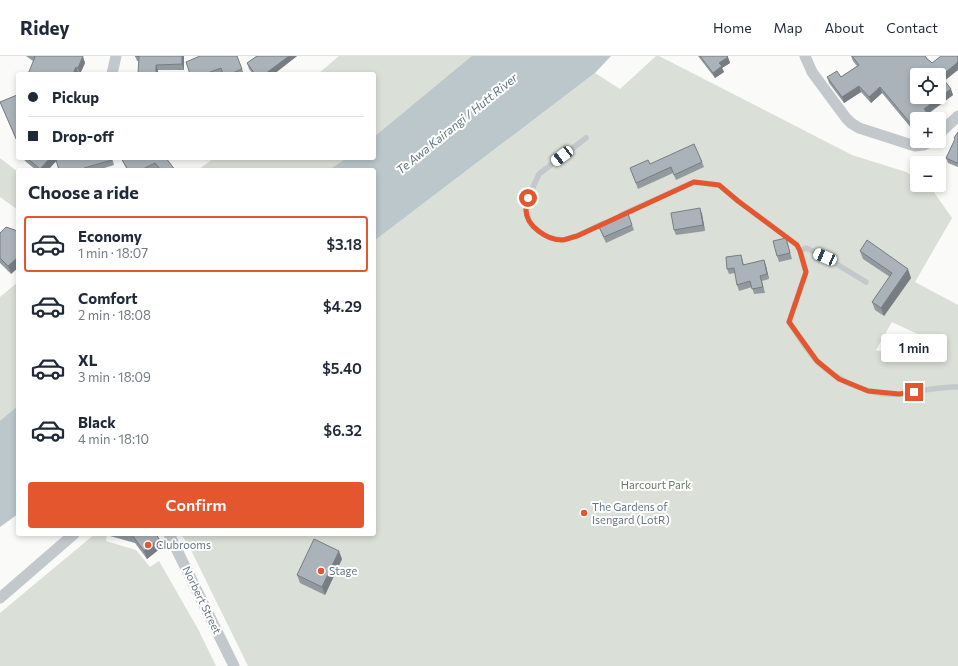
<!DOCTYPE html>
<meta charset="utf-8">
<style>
:root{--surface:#fff;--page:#f6f6f7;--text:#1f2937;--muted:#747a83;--line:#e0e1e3;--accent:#e4572e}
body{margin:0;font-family:Commissioner,sans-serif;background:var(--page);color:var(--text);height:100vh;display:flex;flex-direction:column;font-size:15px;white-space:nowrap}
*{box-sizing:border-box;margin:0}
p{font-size:13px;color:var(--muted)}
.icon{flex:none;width:22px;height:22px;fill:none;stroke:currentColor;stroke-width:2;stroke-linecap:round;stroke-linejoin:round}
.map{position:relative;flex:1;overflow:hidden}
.details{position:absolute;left:16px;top:112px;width:360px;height:368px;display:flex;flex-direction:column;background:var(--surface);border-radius:4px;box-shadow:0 2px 6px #0003}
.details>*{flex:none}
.guide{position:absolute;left:16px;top:16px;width:360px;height:88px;border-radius:4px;box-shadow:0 2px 6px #0003;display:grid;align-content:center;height:88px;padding:0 12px;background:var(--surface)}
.fabs{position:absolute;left:910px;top:12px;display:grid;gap:8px}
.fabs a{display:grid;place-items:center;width:36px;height:36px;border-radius:4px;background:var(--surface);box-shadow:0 2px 6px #0003;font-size:20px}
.end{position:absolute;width:18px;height:18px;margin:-9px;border:5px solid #e4572e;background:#fff;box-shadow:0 0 0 2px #fff}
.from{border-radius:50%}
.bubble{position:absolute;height:28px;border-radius:4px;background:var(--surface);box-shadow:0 2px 6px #0003;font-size:13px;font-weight:600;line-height:28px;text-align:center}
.car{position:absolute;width:12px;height:24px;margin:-12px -6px;border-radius:5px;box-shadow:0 0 3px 1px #0007;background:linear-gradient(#fff 24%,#345 0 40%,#fff 0 76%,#345 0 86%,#fff 0)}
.guide b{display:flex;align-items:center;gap:14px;height:38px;font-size:15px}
.guide b+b{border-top:1px solid var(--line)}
.guide i{width:10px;height:10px;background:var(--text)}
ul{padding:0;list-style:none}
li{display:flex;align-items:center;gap:12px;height:56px;margin:0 8px 6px;padding:0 4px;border:2px solid transparent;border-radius:4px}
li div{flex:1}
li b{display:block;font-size:15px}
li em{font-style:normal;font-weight:600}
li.on{border-color:var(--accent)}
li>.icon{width:36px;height:36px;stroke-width:1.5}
h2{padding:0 12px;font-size:18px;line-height:48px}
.cta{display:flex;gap:8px;margin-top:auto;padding:8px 12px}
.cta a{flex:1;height:46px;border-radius:4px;background:var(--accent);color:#fff;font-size:16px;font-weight:600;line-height:46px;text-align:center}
header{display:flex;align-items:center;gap:24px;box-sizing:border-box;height:56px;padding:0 20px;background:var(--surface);border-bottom:1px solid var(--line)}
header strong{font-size:19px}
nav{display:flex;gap:22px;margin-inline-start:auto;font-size:14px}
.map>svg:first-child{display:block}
.green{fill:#dadfd7;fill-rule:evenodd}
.water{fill:#bbc7cb}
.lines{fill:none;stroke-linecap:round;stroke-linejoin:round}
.lane{stroke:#c3c8cc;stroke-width:5.5}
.street{stroke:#c3c8cc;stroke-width:11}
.wall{fill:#929a9f}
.shaded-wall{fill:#777d82}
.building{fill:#aab3b9;stroke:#777d82;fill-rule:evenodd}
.route{stroke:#e4572e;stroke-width:5}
.poi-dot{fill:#e4572e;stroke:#fff;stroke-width:1.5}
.labels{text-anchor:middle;stroke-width:4;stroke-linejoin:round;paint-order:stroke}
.park-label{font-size:11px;fill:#687a64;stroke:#fff}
.poi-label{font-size:11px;fill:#657683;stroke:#fff;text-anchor:start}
.street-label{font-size:11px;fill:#657683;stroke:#fff}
.water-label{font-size:12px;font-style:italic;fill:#60757c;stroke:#fff}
</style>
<header>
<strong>Ridey</strong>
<nav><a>Home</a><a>Map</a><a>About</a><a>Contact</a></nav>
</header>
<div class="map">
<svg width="958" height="610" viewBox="0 0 958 610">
<rect width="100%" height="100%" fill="#fafaf8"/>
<g class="green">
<path d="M339 0H479L374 85V18H318Z"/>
<path d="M656 0H659L852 99 906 116 917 123V129H926L931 132 952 162 915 226 958 249V610H248L189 490 181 478H374V185L595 17 620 33ZM892 266 924 281 913 304 876 294Z"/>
<path d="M0 102 18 116V154L0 141Z"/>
<path d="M214 102H353L338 114H198Z"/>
<path d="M18 226V367L0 380V241Z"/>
<path d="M95 478H107L106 485 136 494 150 511 159 505 198 573 216 610H0V557Z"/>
</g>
<g class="water">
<path d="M472 0H611L595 17 374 185V114H329L347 102H374V81Z"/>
<path d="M18 350V458L0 471V365Z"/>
</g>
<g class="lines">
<g class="lane">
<path d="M586 82 539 118 528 142 526 155 530 167 540 176 550 182 563 184 577 180 604 167"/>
<path d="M621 159 694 126 719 129 738 145 797 189 800 195 806 216 789 266C797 278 807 295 817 305 838 326 871 340 900 338 920 336 939 330 958 331"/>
<path d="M800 195 806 192 825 201 866 226"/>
</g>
<g class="street">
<path d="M805 0 812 16 846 62 851 67 859 72 915 90 924 89 931 85"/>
<path d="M112 18 116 0"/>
<path d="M939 78 958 60"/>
<path d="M169 478 234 610"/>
<path d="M0 542 74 478"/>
</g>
</g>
<g class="wall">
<path d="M26 0H83V1L85 7 80 18 33 5Z"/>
<path d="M135 0H184V14H158L139 5H137Z"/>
<path d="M237 0 244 18H223V17L221 18H190Z"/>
<path d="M257 0H297L274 18H253L249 13 247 7Z"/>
<path d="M698 0H727L730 7 722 12 724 16 715 22Z"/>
<path d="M851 0H925L945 25 953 39 928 58 917 63V79L882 37 871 47 861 36 844 47 829 27 827 21H841L857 10 853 5Z"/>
<path d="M18 41V88L0 46Z"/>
<path d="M958 76V111L948 107 946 102 955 84 954 82Z"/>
<path d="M24 102H59L57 104 112 102 114 109 98 114H59L57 104 48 114H36L25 105Z"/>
<path d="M121 102H166L175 114H159L157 112 152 114H127Z"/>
<path d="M702 106 704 111 676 124 673 117 638 133 630 112 650 108Z"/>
<path d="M702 158 705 175 676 179 674 174Z"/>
<path d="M598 169H632L634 174 606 187Z"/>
<path d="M0 177 11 218 0 207Z"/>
<path d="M786 182 792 203 779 206 777 200Z"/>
<path d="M860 195 911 222 884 260 875 254 872 246 890 221 863 203Z"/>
<path d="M741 199 744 209 764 204 766 210 769 223 762 225 765 237 754 238 752 231 739 235 737 229 735 217 729 218 727 213Z"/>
<path d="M109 478H156L159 483 162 491 147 503 135 487 110 480Z"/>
<path d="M342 503 325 539 300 527 297 519Z"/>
</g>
<g class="shaded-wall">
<path d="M80 0H83V1L85 7 80 18 78 12Z"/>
<path d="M182 0H184V14L182 8Z"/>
<path d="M289 0H297L274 18H265Z"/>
<path d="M728 1 730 7 722 12 724 16 715 22 713 17 719 7Z"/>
<path d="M958 6V14L943 26 941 20Z"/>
<path d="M156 9 158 14V18H156Z"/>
<path d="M76 11 78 17V18H73Z"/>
<path d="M859 30 861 36 844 47 842 41Z"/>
<path d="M880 31 882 37 871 47 869 41Z"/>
<path d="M951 33 953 39 926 59 924 53Z"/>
<path d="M50 102H59L48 114H40V113Z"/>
<path d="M700 152 702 158 705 175 703 169Z"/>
<path d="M18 201V212L11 218 8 210Z"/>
<path d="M764 204 766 210 769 223 767 218Z"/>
<path d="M908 213 911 222 884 260 881 252Z"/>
<path d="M159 483 162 491 147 503 144 495Z"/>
<path d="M339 495 342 503 325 539 322 531Z"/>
</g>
<g class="building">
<path d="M34 0H83L78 12 76 11 73 18H28L35 1Z"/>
<path d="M135 0H182V8L156 9V18H138L139 0Z"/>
<path d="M200 0H237L242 13 230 18H223L221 12 205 18H190L186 6Z"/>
<path d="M257 0H289L265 18H255L247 7Z"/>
<path d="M700 0H727L728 1 719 7 722 10 713 17Z"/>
<path d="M852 0H925L928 4H929L932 7 941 0H958V6L941 20 951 33 924 53 931 61 929 63H917V73L916 74 880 31 869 41 859 30 842 41 827 21 837 15 841 21 859 9ZM917 19H939V41H917Z"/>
<path d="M17 39 18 41V87L0 46Z"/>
<path d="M958 76V105L957 107 946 102 955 83 954 82Z"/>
<path d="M694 88 702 106 674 119 671 111 636 127 630 112 648 104 650 108Z"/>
<path d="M27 102H50L40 113Z"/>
<path d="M63 102H111L112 104 84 112 85 113 83 114H59L56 104Z"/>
<path d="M121 102H166L175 114H161L155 107 141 114H128Z"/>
<path d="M700 152 703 169 674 174 671 157Z"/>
<path d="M627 155 632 169 604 181 598 169Z"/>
<path d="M6 171 15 174 18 177V201L8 210 0 202V177Z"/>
<path d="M786 182 790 197 777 200 773 185Z"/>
<path d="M867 184 908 213 881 252 872 246 892 217 860 195Z"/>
<path d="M741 199 743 209 764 204 767 218 760 220 763 231 752 233 750 225 737 229 734 212 727 213 726 201Z"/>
<path d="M128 478H156L159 483 144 495 132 479Z"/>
<path d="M314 483 339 495 322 531 297 519Z"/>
</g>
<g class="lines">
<path class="route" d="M528 142C528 145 526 150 526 154 526 170 547 184 562 184 566 184 572 181 577 180L694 126 719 129 738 145 797 189 800 195 806 216 789 266 817 305 839 323 868 335 899 338 914 336"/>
</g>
<g class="poi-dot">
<circle cx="584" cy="457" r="4"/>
<circle cx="148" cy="489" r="4"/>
<circle cx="321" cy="515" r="4"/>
</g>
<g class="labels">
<g class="park-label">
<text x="656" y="433">Harcourt Park</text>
</g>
<g class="poi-label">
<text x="592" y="455">The Gardens of<tspan x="592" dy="13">Isengard (LotR)</tspan></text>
<text x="156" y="493">Clubrooms</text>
<text x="329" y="519">Stage</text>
</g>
<g class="street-label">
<text transform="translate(202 544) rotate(64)" y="4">Norbert Street</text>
</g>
<g class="water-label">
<text transform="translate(457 68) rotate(-39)" y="4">Te Awa Kairangi / Hutt River</text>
</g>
</g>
</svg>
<div class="fabs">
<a><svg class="icon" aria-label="locate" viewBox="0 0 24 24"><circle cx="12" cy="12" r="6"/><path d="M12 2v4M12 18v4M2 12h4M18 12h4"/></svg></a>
<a>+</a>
<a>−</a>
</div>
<i class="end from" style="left:528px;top:142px"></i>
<i class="end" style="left:914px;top:336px"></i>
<div class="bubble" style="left:881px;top:278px;width:66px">1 min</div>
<i class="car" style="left:562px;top:100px;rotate:232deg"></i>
<i class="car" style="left:825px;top:201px;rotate:293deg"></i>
<div class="guide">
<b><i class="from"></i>Pickup</b>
<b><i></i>Drop-off</b>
</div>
<section class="details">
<h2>Choose a ride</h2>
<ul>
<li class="on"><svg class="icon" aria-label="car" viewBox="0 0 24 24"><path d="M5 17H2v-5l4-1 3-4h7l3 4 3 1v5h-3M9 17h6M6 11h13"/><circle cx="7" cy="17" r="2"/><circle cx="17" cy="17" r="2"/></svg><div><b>Economy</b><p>1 min · 18:07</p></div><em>$3.18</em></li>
<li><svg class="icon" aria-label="car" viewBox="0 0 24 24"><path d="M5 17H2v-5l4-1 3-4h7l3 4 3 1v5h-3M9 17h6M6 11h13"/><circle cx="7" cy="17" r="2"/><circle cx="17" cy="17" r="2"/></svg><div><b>Comfort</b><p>2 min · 18:08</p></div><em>$4.29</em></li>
<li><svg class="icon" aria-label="car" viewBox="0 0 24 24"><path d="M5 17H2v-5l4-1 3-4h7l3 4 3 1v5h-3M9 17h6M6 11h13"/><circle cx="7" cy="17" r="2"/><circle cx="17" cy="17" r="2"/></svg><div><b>XL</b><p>3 min · 18:09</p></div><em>$5.40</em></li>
<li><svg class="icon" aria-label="car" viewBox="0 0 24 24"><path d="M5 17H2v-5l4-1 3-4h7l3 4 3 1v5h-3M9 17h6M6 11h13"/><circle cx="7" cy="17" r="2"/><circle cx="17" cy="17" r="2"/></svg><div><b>Black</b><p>4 min · 18:10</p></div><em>$6.32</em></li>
</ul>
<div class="cta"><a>Confirm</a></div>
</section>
</div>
